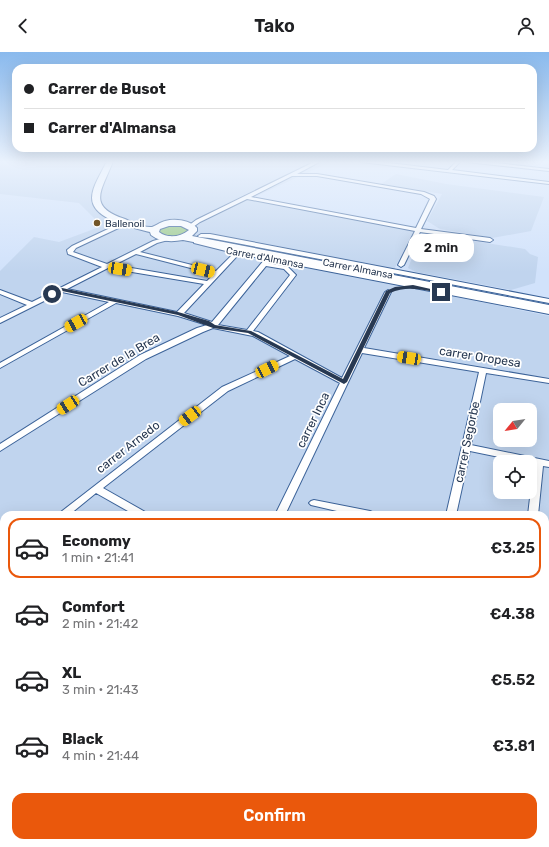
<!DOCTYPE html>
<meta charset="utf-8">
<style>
:root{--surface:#fff;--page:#f6f6f6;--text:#202124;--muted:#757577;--line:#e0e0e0;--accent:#ea580c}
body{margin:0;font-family:Rubik,sans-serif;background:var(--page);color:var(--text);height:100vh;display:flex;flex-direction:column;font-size:15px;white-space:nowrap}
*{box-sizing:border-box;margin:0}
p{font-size:13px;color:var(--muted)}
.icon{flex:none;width:22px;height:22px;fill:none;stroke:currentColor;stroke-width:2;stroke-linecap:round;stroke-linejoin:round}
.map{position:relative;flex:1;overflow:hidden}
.drawer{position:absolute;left:0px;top:459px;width:549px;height:336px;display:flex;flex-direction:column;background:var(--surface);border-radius:12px 12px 0 0;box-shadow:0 4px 16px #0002}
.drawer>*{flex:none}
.top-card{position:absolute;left:12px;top:12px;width:525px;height:88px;border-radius:12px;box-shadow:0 4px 16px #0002;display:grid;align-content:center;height:88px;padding:0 12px;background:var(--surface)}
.needle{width:26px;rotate:240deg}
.tools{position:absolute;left:493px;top:351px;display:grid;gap:8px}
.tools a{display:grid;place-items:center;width:44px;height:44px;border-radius:8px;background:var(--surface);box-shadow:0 4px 16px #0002;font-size:20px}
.end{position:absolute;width:18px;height:18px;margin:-9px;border:5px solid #283952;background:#fff;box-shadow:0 0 0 2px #fff}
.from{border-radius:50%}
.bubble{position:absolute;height:28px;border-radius:12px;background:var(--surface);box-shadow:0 4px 16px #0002;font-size:13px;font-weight:600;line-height:28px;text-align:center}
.car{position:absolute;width:12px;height:24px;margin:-12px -6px;border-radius:5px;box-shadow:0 0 3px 1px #0007;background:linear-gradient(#f5c518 24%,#345 0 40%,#f5c518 0 76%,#345 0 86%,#f5c518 0)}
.top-card b{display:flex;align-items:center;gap:14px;height:38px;font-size:15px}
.top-card b+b{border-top:1px solid var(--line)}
.top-card i{width:10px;height:10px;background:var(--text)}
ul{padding:7px 0 0;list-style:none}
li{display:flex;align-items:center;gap:12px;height:60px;margin:0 8px 6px;padding:0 4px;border:2px solid transparent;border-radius:12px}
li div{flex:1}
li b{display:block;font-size:15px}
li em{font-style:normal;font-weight:600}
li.current{border-color:var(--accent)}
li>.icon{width:36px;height:36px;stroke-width:1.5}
.button{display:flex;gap:8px;margin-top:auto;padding:8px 12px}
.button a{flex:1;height:46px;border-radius:12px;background:var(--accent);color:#fff;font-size:16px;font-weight:600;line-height:46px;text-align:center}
header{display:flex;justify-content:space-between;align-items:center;height:52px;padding:0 12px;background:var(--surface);font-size:18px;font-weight:600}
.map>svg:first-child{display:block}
.built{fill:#c0d4ee;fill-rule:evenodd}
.green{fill:#99c985}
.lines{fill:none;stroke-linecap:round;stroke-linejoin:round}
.street-casing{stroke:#3c6399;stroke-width:2}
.primary-casing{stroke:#3c6399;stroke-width:2}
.street{fill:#fff;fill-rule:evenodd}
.primary{fill:#fff;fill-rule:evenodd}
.route{fill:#283952}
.poi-dot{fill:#735629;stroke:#fff;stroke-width:1.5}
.labels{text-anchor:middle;stroke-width:3.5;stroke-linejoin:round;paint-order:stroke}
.far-poi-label{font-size:10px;fill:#283952;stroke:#fff;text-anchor:start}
.far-street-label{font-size:10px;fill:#283952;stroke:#fff}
.street-label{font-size:12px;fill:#283952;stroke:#fff}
</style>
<header><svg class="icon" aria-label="back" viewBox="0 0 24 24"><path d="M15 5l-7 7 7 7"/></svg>Tako<svg class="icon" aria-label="person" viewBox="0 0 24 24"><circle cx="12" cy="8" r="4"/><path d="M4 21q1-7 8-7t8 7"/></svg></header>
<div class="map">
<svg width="549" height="795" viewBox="0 0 549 795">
<rect width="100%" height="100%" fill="#d1e2fb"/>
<g class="built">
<path d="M0 109H333L248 148 414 179 387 231 549 264V795H0V219L34 185 59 190 102 174 79 151 0 142ZM500 358H530V388H500ZM500 410H530V440H500ZM4 463H545V791H4Z"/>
<path d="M396 122 446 132 544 145 531 179 492 186 440 177 427 169 442 142 381 132Z"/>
<path d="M422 181 525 197 530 202 538 205 535 231 511 238 416 220 408 216Z"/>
</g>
<path class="green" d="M169 173H180L189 177V180C179 187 169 185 158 182L159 178Z"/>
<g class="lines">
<g class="street-casing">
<g id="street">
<path d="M316 109H321L297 122H317L424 140 434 144 436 147 421 177 490 186 493 188 490 190 420 180 404 213 401 215 398 213 415 179 247 147 200 170 193 175 188 174 196 168ZM292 124H317L421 142 430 147 416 176 251 145Z"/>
<path d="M359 109H372L448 118 457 109H461L452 118 549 130V132L361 110Z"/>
<path d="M465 109H478L549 117V119L467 110Z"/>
<path d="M125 169 127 170V172L76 196 73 200 107 212 153 189 170 184 173 186 172 187 157 191 140 200 216 219 234 201 194 191V189L196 188 238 198 549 258V262L270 208 268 211 288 215 296 223 253 279 258 280 342 326 385 240 388 238 391 240 364 296 549 327V331L486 321 471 393 549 409V415L543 414 538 463H528L534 412 470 399 456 463H446L479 320 362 301 285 463H275L340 331 295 307 228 339 103 436 147 461 148 463H135L96 441 69 463H57L222 335 290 304 253 284 213 276 203 280 146 307 0 399V392L140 303 197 276 207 273 178 264 116 251 0 316V311L109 250 62 240 0 271V266L27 253 0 242V238L32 250 102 215 68 202 67 198 72 194ZM136 202 214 222 207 229 114 213ZM239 202 265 207 212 270 184 261ZM266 214 284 217 290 223 247 278 218 273ZM108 216 204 232 177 260 67 237Z"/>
<path d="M201 182H210L549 247V251L210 186 199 185 198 184Z"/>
<path d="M314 448 370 459 374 461 375 463H354L311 453 309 451 311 449Z"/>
<path d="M4 503V514L0 515V504Z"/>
<path d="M0 571 4 572V584L0 583Z"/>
<path d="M0 627 4 629V642L0 640Z"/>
<path d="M0 745 4 746V760L0 759Z"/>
<path d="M131 791H147L146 795H130Z"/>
<path d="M186 791H205L207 795H188Z"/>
<path d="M252 791H272L274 795H254Z"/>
<path d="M308 791H329L331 795H310Z"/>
<path d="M372 791H388L387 795H371Z"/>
<path d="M488 791H504L503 795H487Z"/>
</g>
</g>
<g class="primary-casing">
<path id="primary" d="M107 109H113C103 137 85 154 125 167 132 170 144 176 152 175 155 174 161 170 165 169 175 166 190 168 197 176V179L192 184 549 253V259L183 188C172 190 160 190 151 183L150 180C134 176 92 168 92 146 92 134 102 120 107 109ZM169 174H181L189 178C180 185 168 187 159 180L160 177Z"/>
</g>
<use href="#street" class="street"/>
<use href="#primary" class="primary"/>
</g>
<linearGradient id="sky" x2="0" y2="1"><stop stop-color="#89b9ed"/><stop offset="0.5" stop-color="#eaf2fd"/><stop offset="1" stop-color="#eaf2fd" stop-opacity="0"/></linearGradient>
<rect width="549" height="220" fill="url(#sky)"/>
<path class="route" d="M413 233 444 240 441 241C424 238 407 233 390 241L347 330 344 332 248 281 213 276 178 263 62 239 54 244 50 242 62 236 178 260 209 269 215 273 251 279 343 327 386 239 395 235Z"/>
<circle class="poi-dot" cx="97" cy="171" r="4"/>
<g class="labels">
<g class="far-poi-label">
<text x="105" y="175">Ballenoil</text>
</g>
<g class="far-street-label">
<text transform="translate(265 205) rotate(11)" y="4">Carrer d'Almansa</text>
<text transform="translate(358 216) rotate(11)" y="4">Carrer Almansa</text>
</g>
<g class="street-label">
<text transform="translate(480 305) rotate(9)" y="4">carrer Oropesa</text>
<text transform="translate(119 308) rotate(-31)" y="4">Carrer de la Brea</text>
<text transform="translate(313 368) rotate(-64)" y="4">carrer Inca</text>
<text transform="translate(467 390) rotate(-78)" y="4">carrer Segorbe</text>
<text transform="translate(128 395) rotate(-38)" y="4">carrer Arnedo</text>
</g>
</g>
</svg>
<div class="tools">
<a><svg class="needle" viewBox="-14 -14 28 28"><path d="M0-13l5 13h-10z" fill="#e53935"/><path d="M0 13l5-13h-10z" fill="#757577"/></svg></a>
<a><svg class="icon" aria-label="locate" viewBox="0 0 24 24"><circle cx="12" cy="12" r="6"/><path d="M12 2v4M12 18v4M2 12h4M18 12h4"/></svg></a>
</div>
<i class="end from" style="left:52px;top:242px"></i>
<i class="end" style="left:441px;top:240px"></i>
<div class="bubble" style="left:408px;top:182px;width:66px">2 min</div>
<i class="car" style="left:120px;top:217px;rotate:99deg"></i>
<i class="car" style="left:203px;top:218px;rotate:104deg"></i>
<i class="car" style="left:76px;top:271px;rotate:241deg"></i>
<i class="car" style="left:409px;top:306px;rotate:279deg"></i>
<i class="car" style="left:267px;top:317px;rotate:64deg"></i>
<i class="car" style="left:68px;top:353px;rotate:237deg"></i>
<i class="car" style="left:190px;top:364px;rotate:233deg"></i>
<div class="top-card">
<b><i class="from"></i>Carrer de Busot</b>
<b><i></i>Carrer d'Almansa</b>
</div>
<section class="drawer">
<ul>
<li class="current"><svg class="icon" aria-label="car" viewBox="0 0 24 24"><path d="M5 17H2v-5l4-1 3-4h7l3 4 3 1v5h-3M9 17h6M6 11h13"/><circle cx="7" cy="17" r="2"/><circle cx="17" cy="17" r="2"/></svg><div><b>Economy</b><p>1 min · 21:41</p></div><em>€3.25</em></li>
<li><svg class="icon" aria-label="car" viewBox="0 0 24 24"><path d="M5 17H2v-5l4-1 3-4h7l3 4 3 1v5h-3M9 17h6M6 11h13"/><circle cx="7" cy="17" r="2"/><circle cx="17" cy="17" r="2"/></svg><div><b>Comfort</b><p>2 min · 21:42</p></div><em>€4.38</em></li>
<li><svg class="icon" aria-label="car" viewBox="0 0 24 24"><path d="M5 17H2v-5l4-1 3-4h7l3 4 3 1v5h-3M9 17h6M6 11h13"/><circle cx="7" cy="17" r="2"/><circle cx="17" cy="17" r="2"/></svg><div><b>XL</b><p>3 min · 21:43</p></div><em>€5.52</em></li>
<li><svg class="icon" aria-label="car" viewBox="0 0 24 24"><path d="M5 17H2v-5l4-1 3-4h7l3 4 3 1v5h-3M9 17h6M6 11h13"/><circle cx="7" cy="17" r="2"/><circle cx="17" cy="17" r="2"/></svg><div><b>Black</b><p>4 min · 21:44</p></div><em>€3.81</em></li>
</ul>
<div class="button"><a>Confirm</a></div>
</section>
</div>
